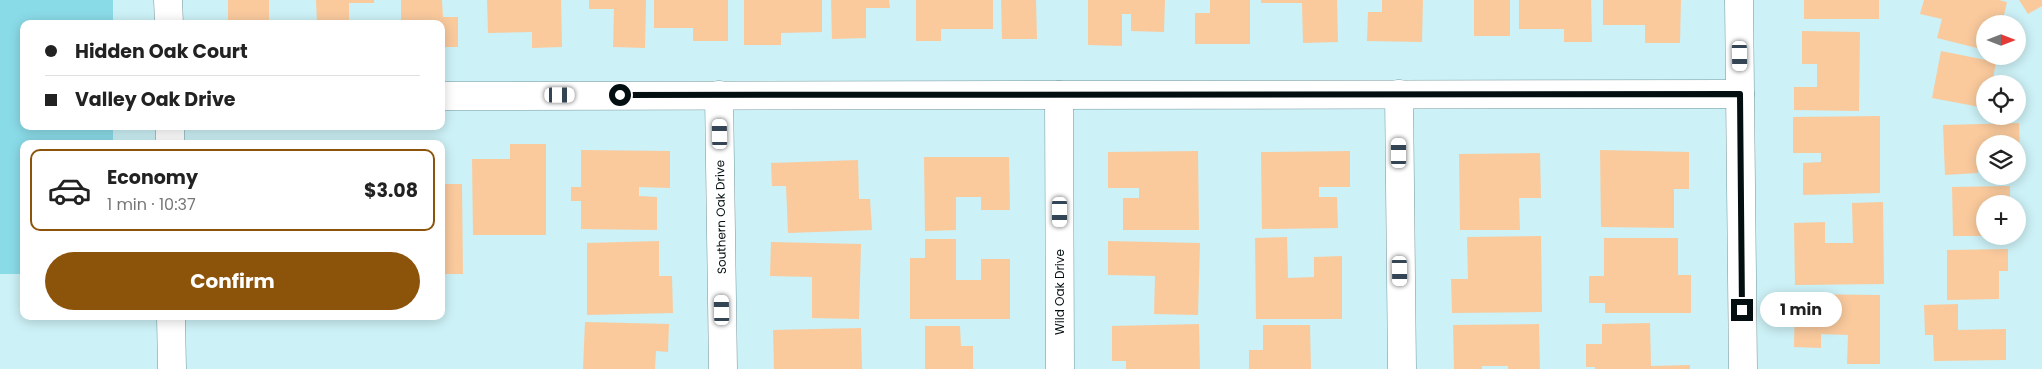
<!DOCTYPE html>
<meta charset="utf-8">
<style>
:root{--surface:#fff;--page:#f6f6f6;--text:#222;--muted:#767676;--line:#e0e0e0;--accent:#8c540b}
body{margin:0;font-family:Poppins,sans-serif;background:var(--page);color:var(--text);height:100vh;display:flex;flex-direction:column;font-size:19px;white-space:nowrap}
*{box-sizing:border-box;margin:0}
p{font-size:16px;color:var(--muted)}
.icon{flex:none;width:28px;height:28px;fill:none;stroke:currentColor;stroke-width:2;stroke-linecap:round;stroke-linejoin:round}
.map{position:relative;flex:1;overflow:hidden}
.panel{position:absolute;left:20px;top:140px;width:425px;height:180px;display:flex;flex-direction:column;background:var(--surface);border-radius:10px;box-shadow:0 2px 12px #0003}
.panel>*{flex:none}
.banner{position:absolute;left:20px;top:20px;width:425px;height:110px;border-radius:10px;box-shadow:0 2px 12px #0003;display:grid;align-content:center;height:110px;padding:0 25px;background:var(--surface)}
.needle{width:32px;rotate:90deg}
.buttons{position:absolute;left:1976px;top:15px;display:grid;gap:10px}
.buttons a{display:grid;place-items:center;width:50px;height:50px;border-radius:50%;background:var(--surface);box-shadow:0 2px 12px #0003;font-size:25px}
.end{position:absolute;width:22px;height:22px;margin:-11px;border:6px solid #030e10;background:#fff;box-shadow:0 0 0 2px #fff}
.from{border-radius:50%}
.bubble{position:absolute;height:35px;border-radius:18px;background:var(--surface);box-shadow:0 2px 12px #0003;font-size:16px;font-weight:700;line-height:35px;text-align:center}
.car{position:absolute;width:15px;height:30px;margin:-15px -8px;border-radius:6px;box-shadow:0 0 4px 1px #0007;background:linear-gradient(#fff 24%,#345 0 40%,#fff 0 76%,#345 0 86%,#fff 0)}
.banner b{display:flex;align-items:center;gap:18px;height:48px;font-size:19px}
.banner b+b{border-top:1px solid var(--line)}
.banner i{width:12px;height:12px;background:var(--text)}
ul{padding:9px 0 0;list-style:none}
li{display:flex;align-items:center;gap:15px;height:82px;margin:0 10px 8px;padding:0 15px;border:2px solid transparent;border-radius:10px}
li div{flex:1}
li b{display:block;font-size:19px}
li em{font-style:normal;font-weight:700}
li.on{border-color:var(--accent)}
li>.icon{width:45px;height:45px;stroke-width:1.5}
.primary-button{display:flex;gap:10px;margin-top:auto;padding:10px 25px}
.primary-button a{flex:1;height:58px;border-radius:30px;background:var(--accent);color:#fff;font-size:20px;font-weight:700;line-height:58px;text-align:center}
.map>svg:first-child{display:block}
.green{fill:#8adbe8}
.building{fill:#faca9d}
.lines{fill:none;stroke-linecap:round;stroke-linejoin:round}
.minor-casing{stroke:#75979d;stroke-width:29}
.secondary-casing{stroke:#75979d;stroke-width:29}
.minor{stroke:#fff;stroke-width:28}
.secondary{stroke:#fff;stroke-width:28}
.route{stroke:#030e10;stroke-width:6}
.labels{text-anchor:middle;stroke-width:4;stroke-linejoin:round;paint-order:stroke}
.street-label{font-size:12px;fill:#030e10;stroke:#fff}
</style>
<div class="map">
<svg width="2042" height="369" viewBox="0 0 2042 369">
<rect width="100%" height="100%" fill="#ccf1f6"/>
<path class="green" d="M0 0H113V24H24V126H113V144H24V274H0Z"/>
<g class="building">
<rect x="228" y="0" width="41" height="24"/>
<path d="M316 0H374V3H349V24H317Z"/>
<path d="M401 0H442L443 17H458V47H441V24H401Z"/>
<path d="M487 0H561L562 47 532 48V32L488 33Z"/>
<path d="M589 0H646L645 48 613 47 614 9H589Z"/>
<path d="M654 0H728V41H693V28H654Z"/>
<path d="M744 0H822V32L781 33V45H744Z"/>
<path d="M831 0H889L890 8H866V38L832 39Z"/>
<path d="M916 0H993V29H941V41H916Z"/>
<path d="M1001 0H1036L1037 39H1002Z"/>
<path d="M1088 0H1165L1164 32 1131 31V14H1122V46L1088 45Z"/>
<path d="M1210 0H1250V44H1195V13H1210Z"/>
<path d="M1261 0H1337L1338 42 1303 43 1302 3H1261Z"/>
<path d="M1382 0H1423L1422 42 1367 41 1368 12H1382Z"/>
<rect x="1474" y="0" width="36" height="36"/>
<path d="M1519 0H1591L1592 42H1564V29H1519Z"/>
<path d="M1603 0H1681L1680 43H1645V25H1603Z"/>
<rect x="1804" y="0" width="75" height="19"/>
<path d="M1924 0H1999L2007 2 2002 24H1985V50L1937 38 1942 19 1920 14Z"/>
<path d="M2019 0H2042V6L2028 14Z"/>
<path d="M1802 31 1860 32 1859 111 1794 110V87H1817V64H1802Z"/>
<path d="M1941 51 1996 62 1992 84H1985V108L1932 98Z"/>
<path d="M1880 116V193L1803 195V163L1821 162V153H1793V117Z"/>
<path d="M2019 123 2020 155H2018V144H1985V156H1977L1978 173 1945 175 1943 125Z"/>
<path d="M510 144H546V235H473L472 159H510Z"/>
<path d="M581 150 670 151V188L639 187V196L657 197V230L581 229V201H571V187H581Z"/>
<path d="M1600 150 1689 152V189H1674V228L1601 227Z"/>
<path d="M1198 151 1199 230H1123V198H1139V188H1108V152Z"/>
<path d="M1350 151V187H1319V197H1337L1338 228 1262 229 1261 152Z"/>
<path d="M1540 153 1541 198H1519L1520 230H1460L1459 154Z"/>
<path d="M924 157H1009L1010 210H981V197H956V230L925 231Z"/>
<path d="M858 160 859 199H870L872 230 788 233 786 186H772L771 163Z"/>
<path d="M441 184H462L463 274H441Z"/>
<path d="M2010 186V204H1985V236H1953L1952 187Z"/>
<path d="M1883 202 1884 284 1795 285 1794 223 1825 222V243H1853L1852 203Z"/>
<rect x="2018" y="207" width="3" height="28"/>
<path d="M1541 236 1542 312 1452 313 1451 279H1468L1467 237Z"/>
<path d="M1287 237 1288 278 1314 277V257L1342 256V319H1256L1255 238Z"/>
<path d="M1604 238H1678V275H1691V313H1605V303H1589V276H1604Z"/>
<path d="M925 239H956V280H981V259H1010V319H910V258H925Z"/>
<path d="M659 241V276H672L673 313 587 315V243Z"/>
<path d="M1108 241 1200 243 1198 315 1154 314 1155 276 1108 275Z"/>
<path d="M771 242 861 244 859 319 812 318V277L770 276Z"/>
<path d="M2008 249V271H1999V299L1947 300V250Z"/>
<path d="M1795 294 1880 295V364H1847L1848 335 1821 334V348L1794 347Z"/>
<path d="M1958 304V330L2006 329V360L1934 361 1933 335H1925L1924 305Z"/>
<path d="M585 322 669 324 668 352 656 351 655 369H583Z"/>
<path d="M1650 323 1651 366 1690 365V369H1595V367H1586V344H1602V324Z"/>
<path d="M1199 324 1200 369H1126V361H1112V326Z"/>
<path d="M1539 324 1540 369H1508V366H1482V369H1454L1453 325Z"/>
<path d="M1263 325H1310L1311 369H1249V350H1263Z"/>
<path d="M925 326H960L961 346H973V369H925Z"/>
<path d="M861 328 862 369H774L773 330Z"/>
</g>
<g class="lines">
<g class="minor-casing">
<g id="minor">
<path d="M1739 0 1743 369"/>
<path d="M1399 94 1402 369"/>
<path d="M719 95 723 369"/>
<path d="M1059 95 1060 369"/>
<path d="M441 96 1740 94"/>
</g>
</g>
<g class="secondary-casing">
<g id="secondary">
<path d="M168 0 169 24"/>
<path d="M170 126V144"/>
<path d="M171 316 172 369"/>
</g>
</g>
<use href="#minor" class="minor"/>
<use href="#secondary" class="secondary"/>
</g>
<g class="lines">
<path class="route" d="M620 95 1740 94 1742 310"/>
</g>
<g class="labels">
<g class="street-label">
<text transform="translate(721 217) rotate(-91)" y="4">Southern Oak Drive</text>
<text transform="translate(1060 292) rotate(-90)" y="4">Wild Oak Drive</text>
</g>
</g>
</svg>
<div class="buttons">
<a><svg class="needle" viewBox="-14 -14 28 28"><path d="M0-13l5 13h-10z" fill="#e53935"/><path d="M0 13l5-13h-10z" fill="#767676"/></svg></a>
<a><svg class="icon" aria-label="locate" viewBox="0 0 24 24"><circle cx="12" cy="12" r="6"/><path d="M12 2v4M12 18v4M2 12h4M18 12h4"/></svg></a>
<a><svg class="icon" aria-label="layers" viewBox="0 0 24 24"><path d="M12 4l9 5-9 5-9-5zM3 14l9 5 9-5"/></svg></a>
<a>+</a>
</div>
<i class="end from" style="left:620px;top:95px"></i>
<i class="end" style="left:1742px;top:310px"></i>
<div class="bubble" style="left:1760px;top:292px;width:82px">1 min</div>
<i class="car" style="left:1740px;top:56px;rotate:179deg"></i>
<i class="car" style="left:560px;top:95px;rotate:90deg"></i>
<i class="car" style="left:720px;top:134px;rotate:359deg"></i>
<i class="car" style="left:1399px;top:153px;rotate:0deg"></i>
<i class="car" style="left:1060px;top:212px;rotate:180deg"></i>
<i class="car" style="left:1400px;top:271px;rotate:179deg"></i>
<i class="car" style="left:722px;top:310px;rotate:359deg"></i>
<div class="banner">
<b><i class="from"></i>Hidden Oak Court</b>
<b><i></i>Valley Oak Drive</b>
</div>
<section class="panel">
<ul>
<li class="on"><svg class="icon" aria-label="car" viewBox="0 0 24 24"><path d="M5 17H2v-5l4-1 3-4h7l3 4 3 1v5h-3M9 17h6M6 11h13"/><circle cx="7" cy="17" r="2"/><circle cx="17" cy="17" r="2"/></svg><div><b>Economy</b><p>1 min · 10:37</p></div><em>$3.08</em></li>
</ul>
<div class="primary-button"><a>Confirm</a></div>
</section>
</div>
